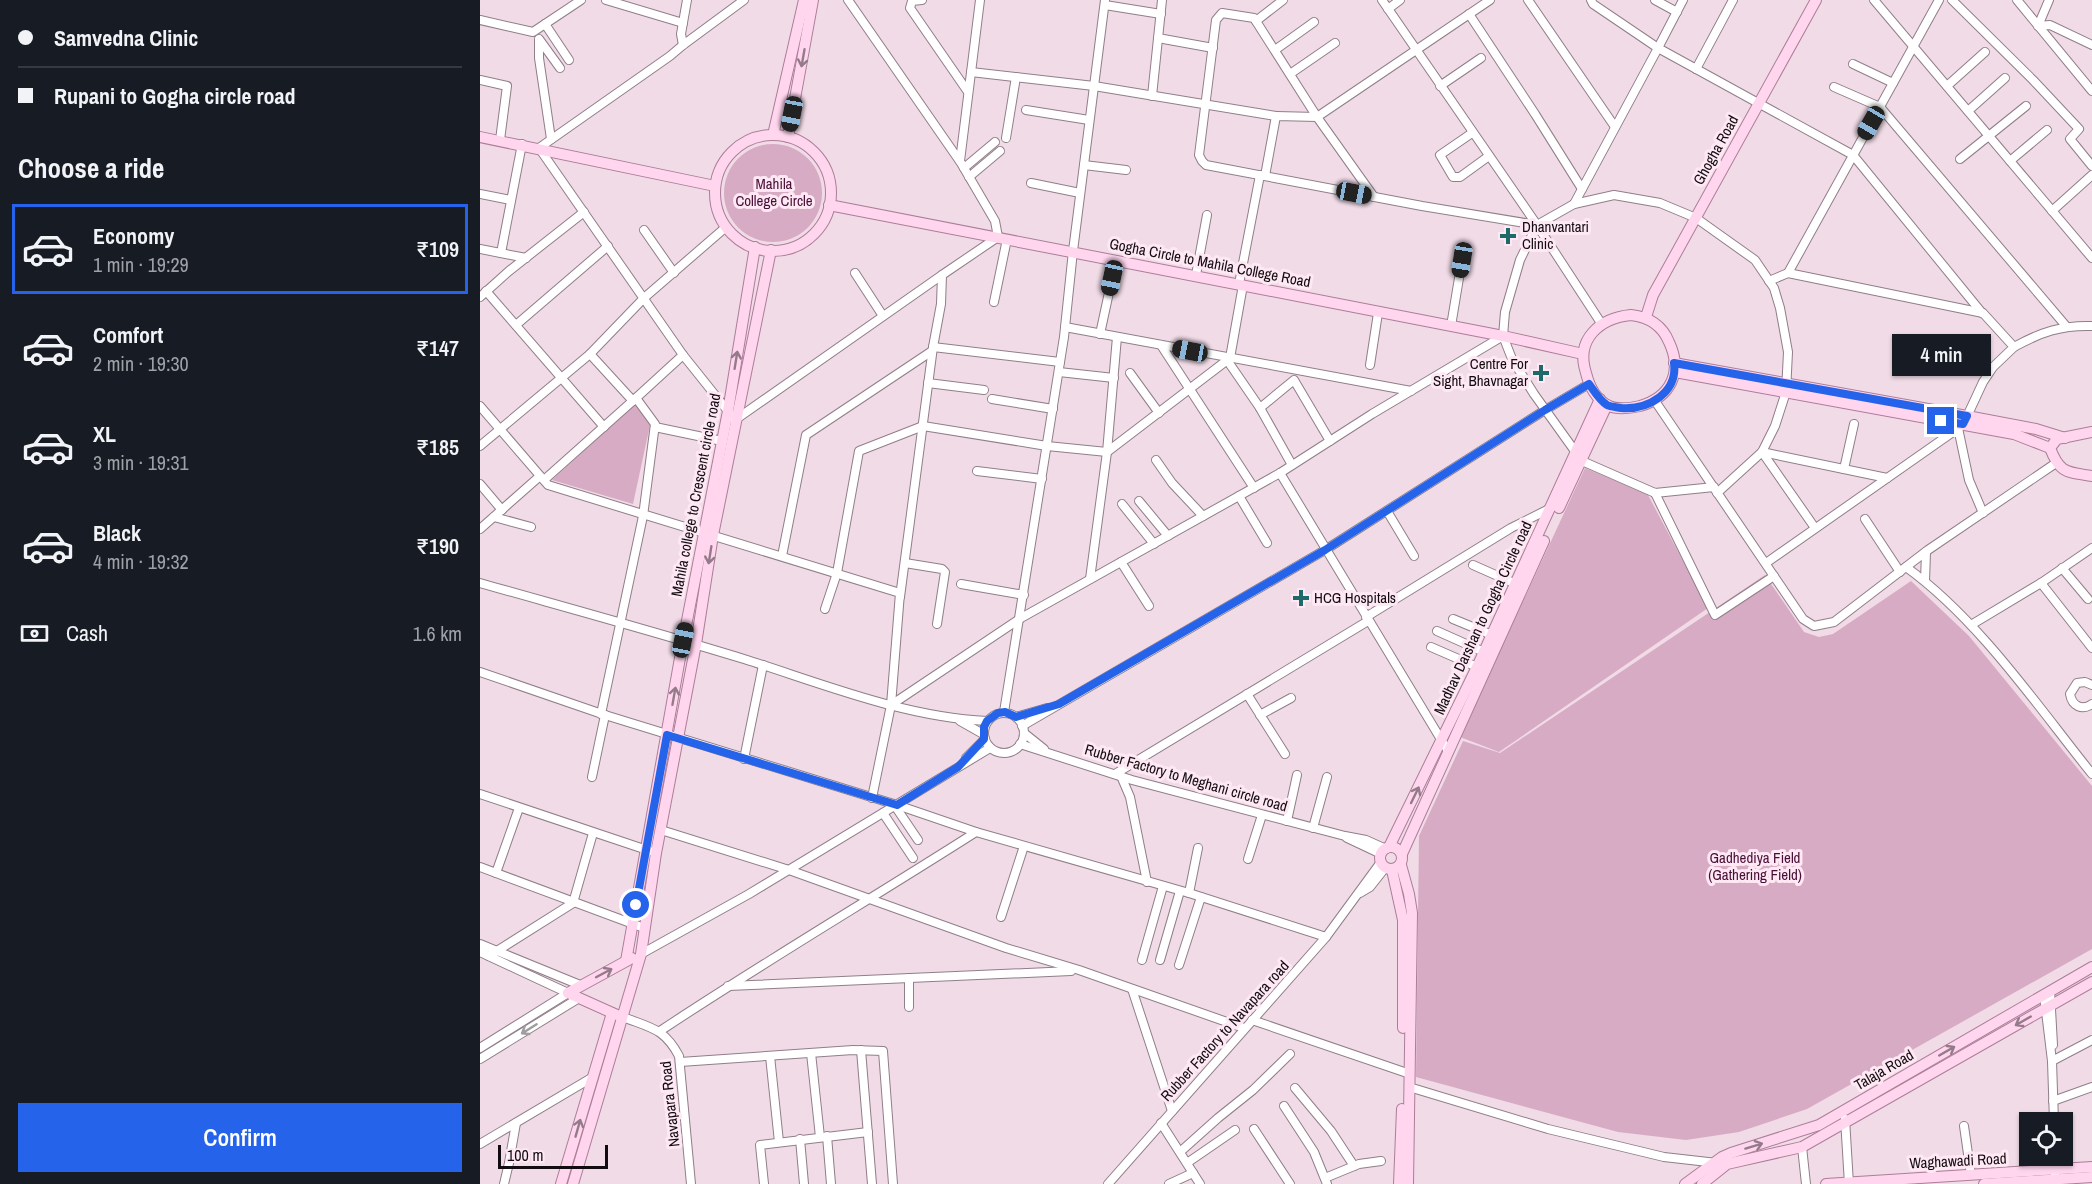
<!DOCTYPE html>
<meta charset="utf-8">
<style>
:root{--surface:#171b24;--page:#20242c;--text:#f1f3f6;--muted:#9ea1a6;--line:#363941;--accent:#2563eb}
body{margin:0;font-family:"Archivo Narrow",sans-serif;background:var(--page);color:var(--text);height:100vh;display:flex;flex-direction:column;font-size:22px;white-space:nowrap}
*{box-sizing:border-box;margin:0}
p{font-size:20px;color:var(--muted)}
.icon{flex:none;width:33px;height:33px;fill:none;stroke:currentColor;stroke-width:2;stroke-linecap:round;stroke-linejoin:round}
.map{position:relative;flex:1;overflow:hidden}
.drawer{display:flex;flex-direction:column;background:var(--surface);width:480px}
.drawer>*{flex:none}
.top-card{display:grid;align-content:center;height:132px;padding:0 18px;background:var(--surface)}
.fabs{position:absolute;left:1539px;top:1112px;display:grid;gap:12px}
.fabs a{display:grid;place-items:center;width:54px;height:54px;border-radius:0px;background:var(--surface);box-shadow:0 2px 4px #0004;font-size:30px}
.scale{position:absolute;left:18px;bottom:15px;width:110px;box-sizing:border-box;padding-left:6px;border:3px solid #120b0f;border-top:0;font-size:16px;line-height:21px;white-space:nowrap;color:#120b0f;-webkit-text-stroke:4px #fde8f4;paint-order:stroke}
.end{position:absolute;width:27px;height:27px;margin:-14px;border:8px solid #2563eb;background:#fff;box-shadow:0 0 0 3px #fff}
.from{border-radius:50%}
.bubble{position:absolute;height:42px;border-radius:0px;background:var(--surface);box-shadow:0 2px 4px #0004;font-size:20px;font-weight:600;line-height:42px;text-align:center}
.car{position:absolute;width:18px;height:36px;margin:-18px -9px;border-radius:8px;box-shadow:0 0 4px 2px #0007;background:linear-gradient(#222 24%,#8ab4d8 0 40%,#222 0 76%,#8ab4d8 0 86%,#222 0)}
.top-card b{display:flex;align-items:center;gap:21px;height:57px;font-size:22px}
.top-card b+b{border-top:2px solid var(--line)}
.top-card i{width:15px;height:15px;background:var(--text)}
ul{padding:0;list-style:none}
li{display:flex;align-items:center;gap:18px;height:90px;margin:0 12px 9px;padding:0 6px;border:3px solid transparent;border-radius:0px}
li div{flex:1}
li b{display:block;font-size:22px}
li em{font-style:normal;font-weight:600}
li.on{border-color:var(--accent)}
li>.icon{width:54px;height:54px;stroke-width:1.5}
h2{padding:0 18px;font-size:27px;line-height:72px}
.pay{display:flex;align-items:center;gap:15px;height:66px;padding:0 18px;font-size:22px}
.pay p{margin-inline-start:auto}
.primary-button{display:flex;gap:12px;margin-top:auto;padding:12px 18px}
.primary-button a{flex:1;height:69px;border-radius:0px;background:var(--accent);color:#fff;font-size:24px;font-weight:600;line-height:69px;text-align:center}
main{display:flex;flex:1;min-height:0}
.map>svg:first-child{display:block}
.green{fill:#d8abc5}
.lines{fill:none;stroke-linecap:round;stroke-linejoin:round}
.minor-casing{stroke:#907e88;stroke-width:10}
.major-casing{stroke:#ac7d99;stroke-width:12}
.minor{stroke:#fff;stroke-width:8}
.major{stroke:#ffd6ee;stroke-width:10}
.oneway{stroke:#947b8a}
.oneway2{stroke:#a09d9f}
.route{stroke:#2563eb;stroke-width:8}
.poi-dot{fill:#1e6a69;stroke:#fde8f4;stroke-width:2}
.labels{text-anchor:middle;stroke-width:6;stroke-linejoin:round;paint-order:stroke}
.street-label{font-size:15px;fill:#120b0f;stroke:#fde8f4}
.park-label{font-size:15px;fill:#490e37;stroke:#fde8f4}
.poi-label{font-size:15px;fill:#120b0f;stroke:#fde8f4;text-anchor:start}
</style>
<main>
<section class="drawer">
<div class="top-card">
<b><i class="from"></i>Samvedna Clinic</b>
<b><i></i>Rupani to Gogha circle road</b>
</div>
<h2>Choose a ride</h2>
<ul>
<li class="on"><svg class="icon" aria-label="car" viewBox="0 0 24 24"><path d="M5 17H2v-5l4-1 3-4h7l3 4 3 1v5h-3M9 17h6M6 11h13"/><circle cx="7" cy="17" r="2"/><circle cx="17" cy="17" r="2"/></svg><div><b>Economy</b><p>1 min · 19:29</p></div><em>₹109</em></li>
<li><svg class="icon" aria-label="car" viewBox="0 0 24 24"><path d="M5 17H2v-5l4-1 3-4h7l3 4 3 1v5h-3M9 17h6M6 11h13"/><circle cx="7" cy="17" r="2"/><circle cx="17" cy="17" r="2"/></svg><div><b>Comfort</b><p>2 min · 19:30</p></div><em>₹147</em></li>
<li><svg class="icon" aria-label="car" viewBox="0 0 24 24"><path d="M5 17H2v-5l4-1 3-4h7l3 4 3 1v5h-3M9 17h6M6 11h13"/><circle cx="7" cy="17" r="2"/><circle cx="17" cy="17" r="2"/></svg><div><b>XL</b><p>3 min · 19:31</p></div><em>₹185</em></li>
<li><svg class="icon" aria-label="car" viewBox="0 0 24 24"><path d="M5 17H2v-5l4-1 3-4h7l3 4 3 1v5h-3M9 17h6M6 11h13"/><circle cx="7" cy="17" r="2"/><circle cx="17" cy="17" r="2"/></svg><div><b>Black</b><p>4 min · 19:32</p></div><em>₹190</em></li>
</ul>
<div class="pay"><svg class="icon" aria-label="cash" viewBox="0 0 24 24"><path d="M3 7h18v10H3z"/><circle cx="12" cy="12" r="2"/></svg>Cash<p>1.6 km</p></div>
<div class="primary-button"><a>Confirm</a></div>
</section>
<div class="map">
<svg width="1612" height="1184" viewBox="0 0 1612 1184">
<rect width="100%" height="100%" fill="#f0dbe7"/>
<g class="green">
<circle cx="293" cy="193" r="49"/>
<path d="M155 404 170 425 153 504 72 480Z"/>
<path d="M1105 468 1168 495 1228 608 1019 752 980 737Z"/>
<path d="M1285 575 1324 632 1339 637 1353 634 1431 581 1489 636 1612 786V949L1327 1109 1259 1132 1206 1140 1138 1132 936 1077 939 836 983 741 1020 753Z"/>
</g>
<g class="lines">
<g class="minor-casing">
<g id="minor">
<path d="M126 0 203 23"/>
<path d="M264 0 203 45 190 56 59 148 203 355 255 420 462 275"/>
<path d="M368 0 481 163 515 221 518 237 462 275 461 304 453 347 420 597"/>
<path d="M442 0 432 1 430 8 488 92"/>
<path d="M902 0 1057 225 1121 323"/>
<path d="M1010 0 837 117 774 18 742 13 736 20 719 155 722 161 726 165 942 206 1057 225"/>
<path d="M1048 0 1135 127"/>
<path d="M1175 0 1197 12"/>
<path d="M1203 0 1178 48 1373 155 1502 313"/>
<path d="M1394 0 1612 258"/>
<path d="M1472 0 1553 80 1599 129 1590 139 1612 166"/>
<path d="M1537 0 1612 91"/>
<path d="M1569 0 1558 26 1570 25 1612 45"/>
<path d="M625 5 681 14"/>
<path d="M908 9 920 0"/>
<path d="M989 14 1055 114 1102 189"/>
<path d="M0 20 53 32 101 0"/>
<path d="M776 21 803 0"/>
<path d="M65 24 89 60"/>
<path d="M678 38 733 48"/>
<path d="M59 39 80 68"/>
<path d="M59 40V58L71 139"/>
<path d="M203 45 201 34 207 0"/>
<path d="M795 50 834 22"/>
<path d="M1373 64 1413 83"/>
<path d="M1216 69 1253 0"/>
<path d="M491 72 614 86 796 116"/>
<path d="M810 74 855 43"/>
<path d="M0 80 27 86 20 140"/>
<path d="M960 86 1001 58"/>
<path d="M1467 86 1505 52"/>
<path d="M1354 87 1400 107 1586 326"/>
<path d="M672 96 682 0"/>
<path d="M546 110 609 120"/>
<path d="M1488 111 1525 78"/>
<path d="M992 133 960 155 973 177H980L1009 156"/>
<path d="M526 138 536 77"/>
<path d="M1480 159 1546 106"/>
<path d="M480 161 500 0"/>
<path d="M1530 161 1567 130"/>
<path d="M604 165 646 170"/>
<path d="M484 168 515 142"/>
<path d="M785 176 796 116 837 117 894 197"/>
<path d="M489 177 520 151"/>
<path d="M551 183 600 193"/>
<path d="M0 194 31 200"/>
<path d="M1094 204 1178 48 1113 4 1111 0"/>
<path d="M1572 211 1612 175"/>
<path d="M164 230 194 273"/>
<path d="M0 249 46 258"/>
<path d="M21 253 42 144"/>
<path d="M375 273 403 316"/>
<path d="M716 275 727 215"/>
<path d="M1289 281 1308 273 1459 0"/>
<path d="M759 284 780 175"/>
<path d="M6 291 124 427"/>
<path d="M0 297 29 271 104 212"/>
<path d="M514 302 527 239"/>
<path d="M36 325 128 246"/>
<path d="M971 326 982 260"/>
<path d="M585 327 931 391"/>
<path d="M620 334 636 260"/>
<path d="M681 345 774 488"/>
<path d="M453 347 580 362"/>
<path d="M1534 347C1561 332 1582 325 1612 326"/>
<path d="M110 354 153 401"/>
<path d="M747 360 780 408 812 465"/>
<path d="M890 365 898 313"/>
<path d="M579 372 634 378"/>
<path d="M650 373 679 413"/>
<path d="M448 383 504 390"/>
<path d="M156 398 203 355"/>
<path d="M512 399 573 409"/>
<path d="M1175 401 1323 619 1334 626 1354 622 1448 550 1576 463"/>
<path d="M0 406 68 485 420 593 411 705 392 798"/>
<path d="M780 408 814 380 850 441"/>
<path d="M175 427 242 441"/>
<path d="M1478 428 1489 480 1503 513"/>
<path d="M0 446 110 354 164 298 246 227"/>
<path d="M1282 452 1407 478"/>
<path d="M1282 452 1335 528"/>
<path d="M676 460 692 483 723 516"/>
<path d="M1364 469 1374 424"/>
<path d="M497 471 562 479"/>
<path d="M800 473 968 751"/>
<path d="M64 480 156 398 175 424 163 516 121 714"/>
<path d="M0 484 22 510"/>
<path d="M1234 487 1175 493 1102 461 1054 394 1032 359 1023 336 1025 312 1040 260 1057 225 1094 204 1134 195 1180 203 1216 218 1275 260 1294 288 1300 308 1308 352 1306 392 1295 426 1282 452 1237 493"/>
<path d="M1175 493 1235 615 1294 576"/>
<path d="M759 496 787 543"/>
<path d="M659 501 688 536"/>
<path d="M642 504 674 544"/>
<path d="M907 511 934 556"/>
<path d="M14 517 51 527"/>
<path d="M1385 519 1420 572"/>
<path d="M0 529 60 476"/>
<path d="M302 556 326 435 452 351"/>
<path d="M641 562 669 606"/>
<path d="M425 563 462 569 465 572 457 624"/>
<path d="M1286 563 1483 425 1503 382 1513 367 1534 347 1503 313 1308 273"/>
<path d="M993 565 1036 584"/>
<path d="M1426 567C1498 619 1556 704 1612 774"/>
<path d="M1582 568 1608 599"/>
<path d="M610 579 627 452 637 337"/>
<path d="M1445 581 1446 552"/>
<path d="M0 583C88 608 176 632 264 659 343 684 424 717 507 721"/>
<path d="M1561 583 1612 648"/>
<path d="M481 584 544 595"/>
<path d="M345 609 357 573 379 451 443 426 567 446 627 452 750 358 763 285"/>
<path d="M886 617 1031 528 1071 508"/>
<path d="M973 619 1012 635"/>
<path d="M1491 625 1561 583 1612 548"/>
<path d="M957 631 1004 652"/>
<path d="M951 647 997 667"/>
<path d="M0 672 125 715 417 805 496 832C391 899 284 962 180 1031"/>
<path d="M1612 685 1605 682 1597 683 1590 694C1592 706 1602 711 1612 704"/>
<path d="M767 694 805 754"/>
<path d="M411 705 541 618 800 473 892 414 1023 336"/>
<path d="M524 712 584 337 593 251 625 0"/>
<circle cx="524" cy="733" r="20"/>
<path d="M780 715 811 698"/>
<path d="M536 717 567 708"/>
<path d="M480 721 503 734"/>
<path d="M542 726 845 550 1065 410 1109 384"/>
<path d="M544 733 564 749"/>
<path d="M540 744 652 780 865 836 886 840 906 849"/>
<path d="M486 758 505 739"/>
<path d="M264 759 283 665"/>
<path d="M635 774 888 621"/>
<path d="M641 776 650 797 667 882"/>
<path d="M112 777 125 715"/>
<path d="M0 794 170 851"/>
<path d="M415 806 438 840"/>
<path d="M403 813 433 858"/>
<path d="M807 821 817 775"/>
<path d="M833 828 847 777"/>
<path d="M181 830 309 870 526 948 599 970 764 1028"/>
<path d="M496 832 709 893 846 937"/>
<path d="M867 838 901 854"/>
<path d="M768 859 782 815"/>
<path d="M0 867 164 928"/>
<path d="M16 873 39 808"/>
<path d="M709 893 718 848"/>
<path d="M880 893 890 887 905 868"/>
<path d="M521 917 544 846"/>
<path d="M0 944 100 985"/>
<path d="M0 952 88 993"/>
<path d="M161 954 269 894 510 748"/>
<path d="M9 956 93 903 113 833"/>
<path d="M662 960 683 886"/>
<path d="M680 960 700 891"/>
<path d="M699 965 721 897"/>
<path d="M429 978V1007"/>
<path d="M248 986 591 971"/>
<path d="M652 989 692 1111"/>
<path d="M1570 991 1573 1045"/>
<path d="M1564 995 1572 1061 1574 1122"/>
<path d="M143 1017C171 1028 184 1028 199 1056L211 1184"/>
<path d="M772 1020 930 1074"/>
<path d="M0 1048 88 993"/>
<path d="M381 1050 392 1184"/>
<path d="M331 1053 340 1137"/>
<path d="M290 1056 299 1142"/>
<path d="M0 1059 99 998"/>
<path d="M1572 1061 1612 1040"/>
<path d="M200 1062 373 1050 403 1051 413 1184"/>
<path d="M929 1087 1068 1129 1184 1157 1237 1163"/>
<path d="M815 1088 851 1131 874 1166"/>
<path d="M1573 1101 1612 1087"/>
<path d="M804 1106 834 1152 847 1184"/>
<path d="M1365 1119 1369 1184"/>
<path d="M681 1123 720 1184"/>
<path d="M1484 1126 1491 1175"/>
<path d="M774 1129 810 1184"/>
<path d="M347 1136 351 1184"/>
<path d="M320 1139 324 1184"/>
<path d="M0 1144 113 1077"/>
<path d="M1322 1147 1326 1184"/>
<path d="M700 1152 738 1118 773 1090 810 1054"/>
<path d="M1574 1155 1575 1175"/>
<path d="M707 1163 755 1130"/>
<path d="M845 1178 879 1164 901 1161"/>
<path d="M24 1184 29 1163 36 1123"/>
<path d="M284 1184 280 1145 388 1132"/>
<path d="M628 1184 846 937 901 862"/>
<path d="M689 1184 713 1173"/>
</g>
</g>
<g class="major-casing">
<g id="major">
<path d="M293 135 324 0"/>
<circle cx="293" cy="193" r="58"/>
<path d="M0 137 235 186"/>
<path d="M308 137 333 0"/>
<path d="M349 205 1023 336 1103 354"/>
<path d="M1151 315C1169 317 1182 325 1189 342 1203 372 1191 397 1160 406 1151 408 1138 410 1129 406 1116 400 1109 385 1106 373 1095 339 1120 318 1151 315Z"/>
<path d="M1166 317 1173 295 1336 0"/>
<path d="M1194 363 1487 416 1556 429 1585 438"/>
<path d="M1195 372 1534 434 1570 448"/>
<path d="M1612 432 1577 439 1570 448C1580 474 1587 472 1612 476"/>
<path d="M1079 508 1127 405"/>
<circle cx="911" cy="858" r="11"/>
<path d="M909 847 997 667 1120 399"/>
<path d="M922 854 1064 541"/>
<path d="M921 865 929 894 932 913 928 1184"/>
<path d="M912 870 923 920V1028"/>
<path d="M146 961 203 641 248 411 275 247"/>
<path d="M88 993 152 958"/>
<path d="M88 993 137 1015"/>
<path d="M81 1184 132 1013"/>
<path d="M93 1184 161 954 176 853 216 644 233 535 291 250"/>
<path d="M919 1184 922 1109"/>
<path d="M1205 1184 1242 1157 1251 1153 1339 1125 1612 967"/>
<path d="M1222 1184 1247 1164 1322 1147 1612 982"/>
<path d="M1346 1184 1612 1167"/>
<path d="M1504 1184 1612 1177"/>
</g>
</g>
<use href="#minor" class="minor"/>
<use href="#major" class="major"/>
</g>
<defs><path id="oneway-shaft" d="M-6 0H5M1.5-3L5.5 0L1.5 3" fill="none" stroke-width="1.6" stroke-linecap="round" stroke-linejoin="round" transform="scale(1.5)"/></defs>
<g class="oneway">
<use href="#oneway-shaft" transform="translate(323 58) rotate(100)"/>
<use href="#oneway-shaft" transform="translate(256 360) rotate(-81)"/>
<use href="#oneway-shaft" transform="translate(230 555) rotate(99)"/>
<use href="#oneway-shaft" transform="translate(194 696) rotate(-80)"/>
<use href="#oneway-shaft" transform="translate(935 795) rotate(-64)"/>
<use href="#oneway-shaft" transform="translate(124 973) rotate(-28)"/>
<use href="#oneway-shaft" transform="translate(1543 1021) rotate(150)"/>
<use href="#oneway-shaft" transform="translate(1467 1051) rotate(-30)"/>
<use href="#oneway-shaft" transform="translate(98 1128) rotate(-74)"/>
<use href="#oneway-shaft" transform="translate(1274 1146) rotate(-17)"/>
</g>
<use class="oneway2" href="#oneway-shaft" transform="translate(49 1029) rotate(148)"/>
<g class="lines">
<path class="route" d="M156 905 187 735 417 805 478 767 504 739V727L507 721 518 713 525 712 536 717 579 704 845 550 1065 410 1109 384C1114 391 1120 401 1127 405 1131 407 1137 407 1141 408 1168 410 1198 393 1194 363L1487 416 1483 424 1461 421"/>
</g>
<g class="poi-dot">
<path d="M1025 227h6v6h6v6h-6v6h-6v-6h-6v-6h6z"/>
<path d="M1058 364h6v6h6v6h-6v6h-6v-6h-6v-6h6z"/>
<path d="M818 589h6v6h6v6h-6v6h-6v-6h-6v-6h6z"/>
</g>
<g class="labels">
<g class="street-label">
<text transform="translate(1236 150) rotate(-61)" y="5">Ghogha Road</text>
<text transform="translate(730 263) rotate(11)" y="5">Gogha Circle to Mahila College Road</text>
<text transform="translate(216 495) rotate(-79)" y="5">Mahila college to Crescent circle road</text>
<text transform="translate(1003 618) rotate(-65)" y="5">Madhav Darshan to Gogha Circle road</text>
<text transform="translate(706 778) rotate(16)" y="5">Rubber Factory to Meghani circle road</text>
<text transform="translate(745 1031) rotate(-48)" y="5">Rubber Factory to Navapara road</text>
<text transform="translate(1404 1070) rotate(-30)" y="5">Talaja Road</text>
<text transform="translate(190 1104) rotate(-96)" y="5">Navapara Road</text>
<text transform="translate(1478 1161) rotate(-3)" y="5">Waghawadi Road</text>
</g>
<g class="park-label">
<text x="294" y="189">Mahila<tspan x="294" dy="17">College Circle</tspan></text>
<text x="1275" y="863">Gadhediya Field<tspan x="1275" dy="17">(Gathering Field)</tspan></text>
</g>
<g class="poi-label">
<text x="1042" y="232">Dhanvantari<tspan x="1042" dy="17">Clinic</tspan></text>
<text x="1048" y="369" text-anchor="end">Centre For<tspan x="1048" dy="17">Sight, Bhavnagar</tspan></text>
<text x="834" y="603">HCG Hospitals</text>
</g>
</g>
</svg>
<div class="fabs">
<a><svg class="icon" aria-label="locate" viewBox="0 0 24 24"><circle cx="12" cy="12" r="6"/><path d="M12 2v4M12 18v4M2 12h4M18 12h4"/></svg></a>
</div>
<div class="scale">100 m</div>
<i class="end from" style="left:156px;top:905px"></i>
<i class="end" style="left:1461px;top:421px"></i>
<div class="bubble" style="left:1412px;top:334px;width:99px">4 min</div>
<i class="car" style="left:312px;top:114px;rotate:191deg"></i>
<i class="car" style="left:1391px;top:123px;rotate:210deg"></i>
<i class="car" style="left:874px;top:193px;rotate:101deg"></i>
<i class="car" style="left:982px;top:260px;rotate:189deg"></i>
<i class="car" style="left:632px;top:278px;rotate:192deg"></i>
<i class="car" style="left:710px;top:351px;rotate:281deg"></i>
<i class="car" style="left:203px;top:640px;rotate:11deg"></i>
</div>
</main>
